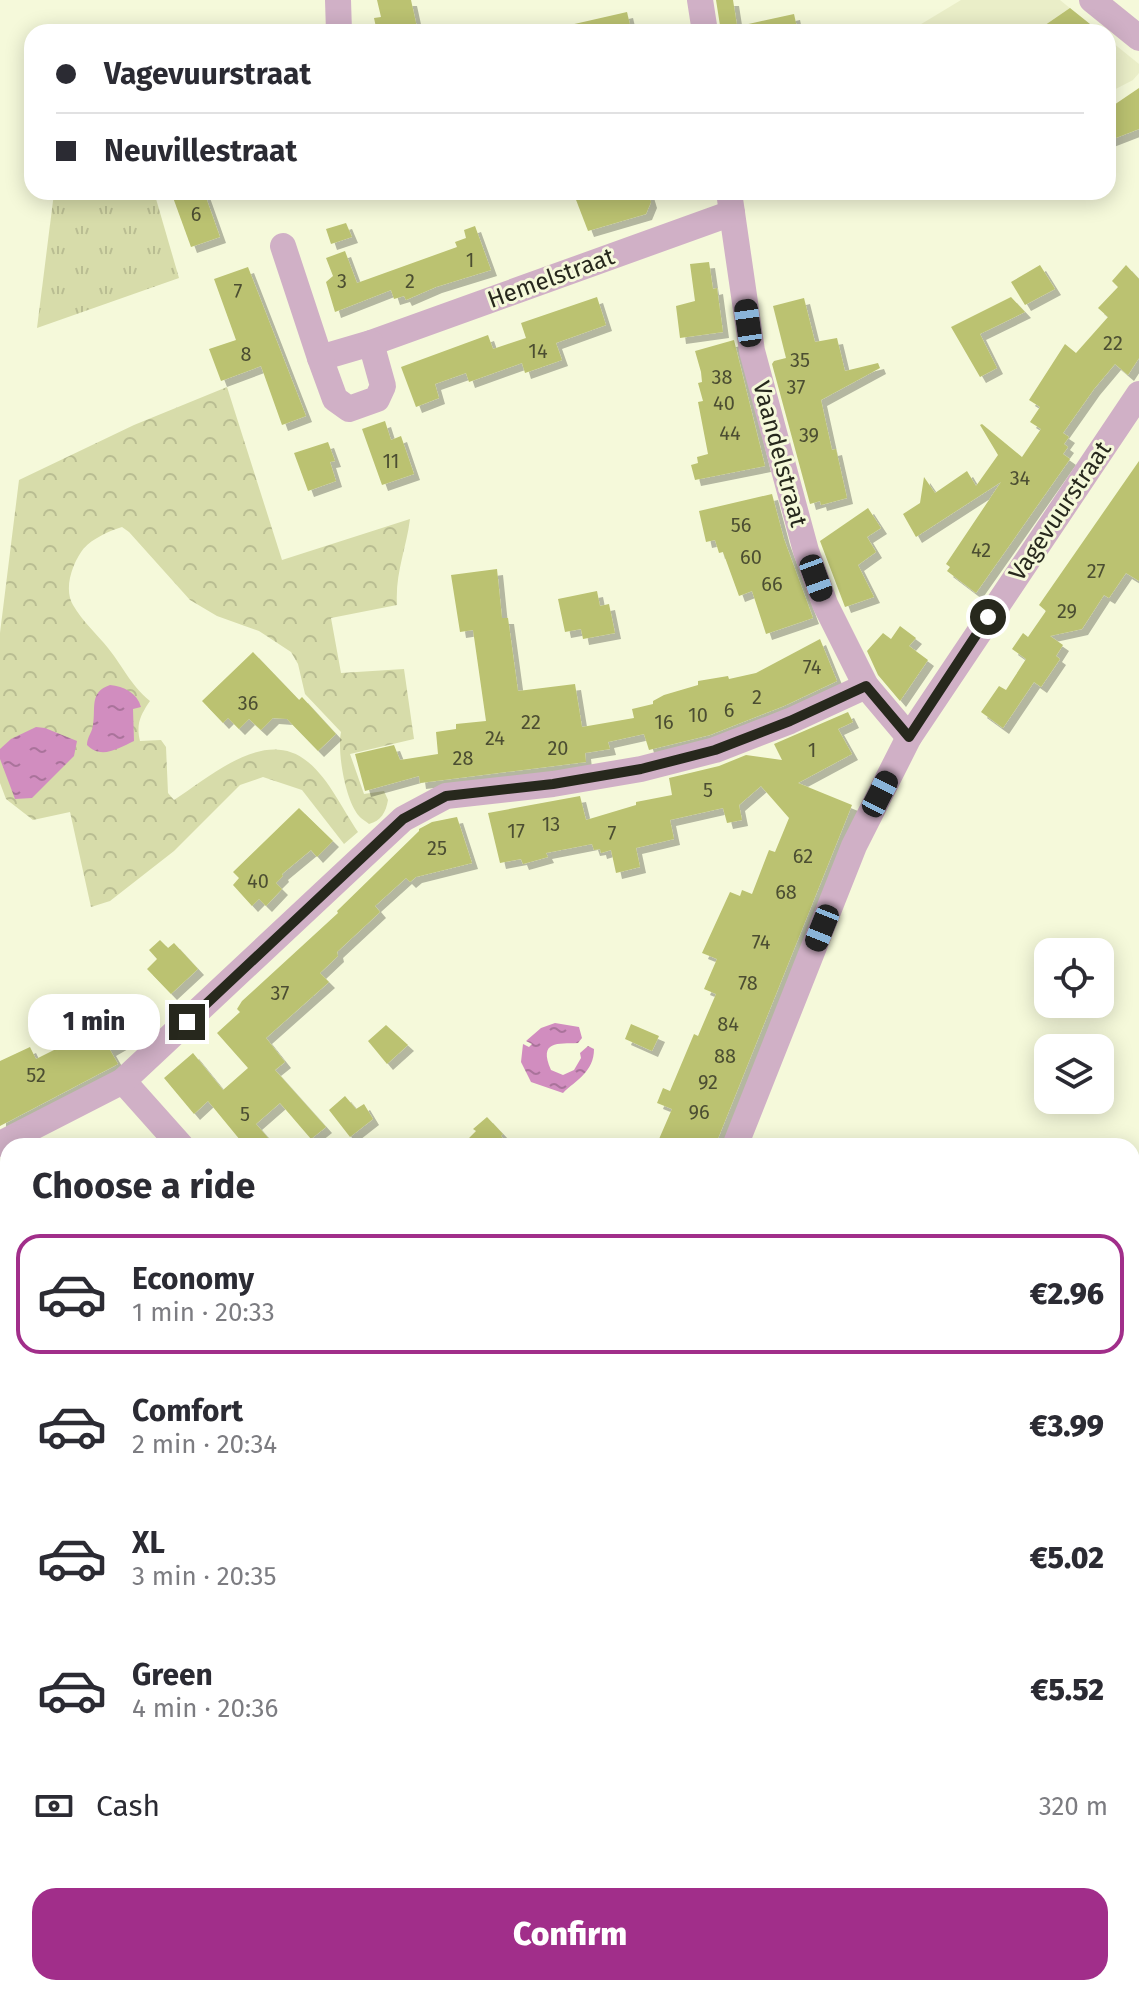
<!DOCTYPE html>
<meta charset="utf-8">
<style>
:root{--surface:#fff;--page:#f7f7f7;--text:#2b2b33;--muted:#7c7c81;--line:#e1e1e2;--accent:#a12e8a}
body{margin:0;font-family:"Fira Sans",sans-serif;background:var(--page);color:var(--text);height:100vh;display:flex;flex-direction:column;font-size:30px;white-space:nowrap}
*{box-sizing:border-box;margin:0}
p{font-size:26px;color:var(--muted)}
.icon{flex:none;width:44px;height:44px;fill:none;stroke:currentColor;stroke-width:2;stroke-linecap:round;stroke-linejoin:round}
.map{position:relative;flex:1;overflow:hidden}
.sheet{position:absolute;left:0px;top:1138px;width:1140px;height:858px;display:flex;flex-direction:column;background:var(--surface);border-radius:24px 24px 0 0;box-shadow:0 4px 20px #0003}
.sheet>*{flex:none}
.top-card{position:absolute;left:24px;top:24px;width:1092px;height:176px;border-radius:24px;box-shadow:0 4px 20px #0003;display:grid;align-content:center;height:176px;padding:0 32px;background:var(--surface)}
.controls{position:absolute;left:1034px;top:938px;display:grid;gap:16px}
.controls a{display:grid;place-items:center;width:80px;height:80px;border-radius:16px;background:var(--surface);box-shadow:0 4px 20px #0003;font-size:40px}
.end{position:absolute;width:36px;height:36px;margin:-18px;border:10px solid #27281d;background:#fff;box-shadow:0 0 0 4px #fff}
.from{border-radius:50%}
.bubble{position:absolute;height:56px;border-radius:24px;background:var(--surface);box-shadow:0 4px 20px #0003;font-size:26px;font-weight:800;line-height:56px;text-align:center}
.car{position:absolute;width:24px;height:48px;margin:-24px -12px;border-radius:10px;box-shadow:0 0 6px 2px #0007;background:linear-gradient(#222 24%,#8ab4d8 0 40%,#222 0 76%,#8ab4d8 0 86%,#222 0)}
.top-card b{display:flex;align-items:center;gap:28px;height:76px;font-size:30px}
.top-card b+b{border-top:2px solid var(--line)}
.top-card i{width:20px;height:20px;background:var(--text)}
ul{padding:0;list-style:none}
li{display:flex;align-items:center;gap:24px;height:120px;margin:0 16px 12px;padding:0 16px;border:4px solid transparent;border-radius:24px}
li div{flex:1}
li b{display:block;font-size:30px}
li em{font-style:normal;font-weight:800}
li.active{border-color:var(--accent)}
li>.icon{width:72px;height:72px;stroke-width:1.5}
h2{padding:0 32px;font-size:36px;line-height:96px}
.pay{display:flex;align-items:center;gap:20px;height:88px;padding:0 32px;font-size:30px}
.pay p{margin-inline-start:auto}
.action{display:flex;gap:16px;margin-top:auto;padding:16px 32px}
.action a{flex:1;height:92px;border-radius:24px;background:var(--accent);color:#fff;font-size:32px;font-weight:800;line-height:92px;text-align:center}
.map>svg:first-child{display:block}
.built{fill:#eaeec8}
.grass{fill:url(#grass-tufts)}
.forest{fill:url(#forest-crowns)}
.water{fill:url(#water-ripples)}
.building{fill:#bbc271;filter:url(#shadow)}
.lines{fill:none;stroke-linecap:round;stroke-linejoin:round}
.minor{stroke:#d0b0c6;stroke-width:26}
.route{stroke:#27281d;stroke-width:10}
.labels{text-anchor:middle;stroke-width:6;stroke-linejoin:round;paint-order:stroke}
.number-label{font-size:20px;fill:#4c4e32}
.street-label{font-size:24px;fill:#27281d;stroke:#f5f9da}
</style>
<div class="map">
<svg width="1139" height="1995" viewBox="0 0 1139 1995">
<defs>
<pattern id="grass-tufts" width="24" height="20" patternUnits="userSpaceOnUse" patternTransform="scale(2)"><rect width="24" height="20" fill="#d7dcaa"/><path d="M3 7l-1-3M5 7V3M7 7l1-3M15 17l-1-3M17 17v-4M19 17l1-3" fill="none" stroke="#b9bd92"/></pattern>
<pattern id="forest-crowns" width="20" height="18" patternUnits="userSpaceOnUse" patternTransform="scale(2)"><rect width="20" height="18" fill="#d7dcaa"/><path d="M2 6a3 3 0 1 1 6 0M12 15a3 3 0 1 1 6 0" fill="none" stroke="#b9bd92"/></pattern>
<pattern id="water-ripples" width="26" height="14" patternUnits="userSpaceOnUse" patternTransform="scale(2)"><rect width="26" height="14" fill="#d18dbf"/><path d="M2 4q2-2 4 0t4 0M15 11q2-2 4 0t4 0" fill="none" stroke="#aa739b"/></pattern>
<filter id="shadow"><feDropShadow dx="6" dy="6" stdDeviation="0" flood-color="#0004"/></filter>
</defs>
<rect width="100%" height="100%" fill="#f5f9da"/>
<g class="built">
<path d="M961 0H1060L1099 32H908Z"/>
<path d="M1108 39 1139 64V73L1133 80 1108 93Z"/>
</g>
<path class="grass" d="M57 192H154L179 278 37 328 54 193Z"/>
<path class="forest" d="M227 387 282 560 410 519C406 550 395 573 397 605L331 618 341 673 404 669 414 739 350 754 364 794 384 791 388 800C386 812 381 821 369 824 366 821 361 819 359 816 345 800 337 751 341 732L305 694 298 664 291 652 259 631 217 616 190 600 129 532 122 527C111 530 92 539 84 548 73 562 63 588 73 605 82 621 97 634 108 648 124 668 129 683 150 701 140 715 136 725 140 741L161 740 166 747 168 793 174 800C210 777 265 726 308 762 329 779 343 810 358 832L344 844 302 790 263 777 240 785 174 851 110 901 91 907 70 812 33 820 6 799 0 783V633L19 480 134 425Z"/>
<g class="water">
<path d="M110 685C124 686 137 693 141 707L133 709 134 741C119 748 101 760 87 745 87 737 92 733 93 725 96 708 89 692 110 685Z"/>
<path d="M36 727 45 728 77 741 74 756 32 798 15 799 0 759V749L11 739Z"/>
<path d="M555 1023 579 1027 582 1038 578 1043C558 1044 538 1040 551 1070L563 1075 574 1070 581 1058 580 1053 588 1046 594 1049C594 1072 576 1080 563 1093L531 1082 521 1062 523 1044 529 1047 532 1044 526 1041 541 1028Z"/>
</g>
<g class="building">
<path d="M377 0H411L418 32H377L374 18 381 17Z"/>
<path d="M716 0H733L738 32H721Z"/>
<path d="M1070 8 1100 32H1035Z"/>
<path d="M627 12 631 29 617 32H571L570 25Z"/>
<path d="M794 14 798 32H745L744 25Z"/>
<path d="M1139 88V129L1108 141V109Z"/>
<path d="M171 192H204L220 237 191 247Z"/>
<path d="M573 192H648L651 202 646 214 588 231Z"/>
<path d="M346 223 352 237 331 244 326 229Z"/>
<path d="M475 226 491 270 436 287 406 300 404 296 394 299 391 290 335 312 326 282 333 276 326 258 345 251 357 283 457 247 455 242 466 238 464 230Z"/>
<path d="M709 262 713 289 717 288 723 332 680 338 676 306 695 301 690 264Z"/>
<path d="M1040 265 1055 289 1025 305 1011 282Z"/>
<path d="M1126 265 1139 279V358L1128 375 1115 364 1094 389 1063 433 1069 437 1064 444 1068 447 1063 454 1070 459 976 593 947 571 950 567 946 564 1001 482 916 537 903 514 920 503 924 477 935 493 967 471 976 486 998 455 980 425 982 424 1022 457 1041 429 1030 422 1040 407 1029 400 1065 344 1076 353 1108 317 1098 308 1118 287 1112 281Z"/>
<path d="M248 267 306 416 282 425 261 366 221 381 209 349 236 340 214 279Z"/>
<path d="M597 297 606 325 556 343 562 360 525 373 522 363 469 382 466 373 435 384 439 398 416 407 401 367 488 335 493 349 526 338 521 323Z"/>
<path d="M1011 297 1025 312 980 334 997 368 980 377 951 327Z"/>
<path d="M804 298 815 342 837 338 845 371 878 363 880 368 821 400 832 450 836 449 847 498 821 505 820 501 810 504 772 364 774 361 786 358 773 306Z"/>
<path d="M734 340 765 466 695 480 691 465 698 463 697 457 708 454 698 402 703 401 698 383 702 382 701 372 695 351Z"/>
<path d="M385 421 391 440 401 436 414 474 382 485 362 429Z"/>
<path d="M328 442 335 461 330 462 336 481 308 491 294 453Z"/>
<path d="M1139 461V581L1126 573 1109 598 1104 595 1082 629 1050 636 1063 645 1056 656 1060 659 1041 687 1034 682 1003 728 981 712 999 686 1006 690 1026 659 1012 649 1023 633 1028 637 1046 611 1039 605Z"/>
<path d="M772 494 784 539 813 618 766 634 752 591 739 596 723 552 719 553 715 540 706 542 699 511Z"/>
<path d="M868 508 881 528 867 537 876 552 858 565 874 597 845 607 820 541Z"/>
<path d="M497 569 502 618H508L518 691 575 684 582 727 634 718 632 709 653 704V701L664 695 698 685V681L728 676 729 679 756 673 820 639 837 681 784 706 710 735 649 750 644 734 608 742 610 749 585 753 586 762 420 783 419 776 365 791 355 754 394 745 400 760 438 754 436 732 456 729V724L486 721 473 630 460 632 451 575Z"/>
<path d="M597 591 600 606 609 604 615 633 583 639 581 629 565 632 558 599Z"/>
<path d="M900 626 916 638 909 646 928 660 900 701 878 675 867 651 883 633 891 639Z"/>
<path d="M253 652 299 700 302 697 336 734 318 751 287 719 273 718 261 730 249 719 239 729 228 718 223 723 202 701Z"/>
<path d="M848 712 853 722 838 729 852 754 798 783 852 805 715 1146H656L672 1109 657 1103 663 1088 670 1091 694 1034 698 1036 716 994 704 989 717 959 702 953 730 892 740 896 742 890 752 894 769 850 775 852 789 818 761 786 739 805 742 820 727 823 723 808 670 820 674 839 636 848 640 867 616 873 611 850 601 853 600 849 594 850 592 844 546 853 548 857 523 864 521 859 500 863 488 813 580 796 586 820 636 805V802L672 795 669 778 719 766 746 755 782 760 774 744Z"/>
<path d="M299 808 333 841 317 857 311 850 282 874 283 876 276 883 282 889 266 906 259 899 252 906 233 885 239 878 233 872Z"/>
<path d="M457 817 472 863 416 877 410 882 406 878 375 906 380 912 337 952 338 956 320 973 329 982 266 1038 285 1062 275 1070 326 1127 311 1139 280 1103 256 1124 275 1146H245L208 1101 194 1114 164 1078 193 1053 223 1090 248 1068 217 1033 240 1012 237 1009 242 1001 338 913 337 911 419 831V829L432 822Z"/>
<path d="M160 940 168 948 174 943 198 969 171 994 147 969 157 959 149 950Z"/>
<path d="M107 1012 124 1042 110 1050 118 1064 0 1126V1061L30 1047 36 1059 72 1041 67 1032Z"/>
<path d="M631 1024 659 1036 652 1051 625 1039Z"/>
<path d="M386 1025 408 1045 387 1064 368 1041Z"/>
<path d="M345 1096 356 1109 364 1104 373 1119 350 1137 329 1110Z"/>
<path d="M487 1117 503 1134 501 1136 510 1146H461L476 1131 473 1129Z"/>
</g>
<g class="lines">
<g class="minor">
<path d="M338 0 339 32"/>
<path d="M700 0 705 32"/>
<path d="M1092 0 1139 38"/>
<path d="M729 192 752 351 806 551 825 604 866 686 909 737"/>
<path d="M283 246 320 358 371 343 732 213"/>
<path d="M320 358 335 399 349 409 377 399 383 386 371 343"/>
<path d="M123 1081 181 1146"/>
<path d="M0 1144 123 1081 403 819 446 796 553 784 641 769 715 750 790 721 866 686"/>
<path d="M735 1146 854 846 909 737 1139 394"/>
<path d="M817 1988 828 1995"/>
<path d="M595 1995 603 1988"/>
</g>
</g>
<g class="lines">
<path class="route" d="M187 1022 403 819 446 796 553 784 641 769 715 750 790 721 866 686 909 737 988 617"/>
</g>
<g class="labels">
<g class="number-label">
<text x="196" y="221">6</text>
<text x="470" y="267">1</text>
<text x="342" y="288">3</text>
<text x="410" y="288">2</text>
<text x="238" y="298">7</text>
<text x="1113" y="350">22</text>
<text x="538" y="358">14</text>
<text x="246" y="361">8</text>
<text x="800" y="367">35</text>
<text x="722" y="384">38</text>
<text x="796" y="394">37</text>
<text x="724" y="410">40</text>
<text x="730" y="440">44</text>
<text x="809" y="442">39</text>
<text x="391" y="468">11</text>
<text x="1020" y="485">34</text>
<text x="741" y="532">56</text>
<text x="981" y="557">42</text>
<text x="751" y="564">60</text>
<text x="1096" y="578">27</text>
<text x="772" y="591">66</text>
<text x="1067" y="618">29</text>
<text x="812" y="674">74</text>
<text x="757" y="704">2</text>
<text x="248" y="710">36</text>
<text x="729" y="717">6</text>
<text x="698" y="722">10</text>
<text x="531" y="729">22</text>
<text x="664" y="729">16</text>
<text x="495" y="745">24</text>
<text x="558" y="755">20</text>
<text x="812" y="757">1</text>
<text x="463" y="765">28</text>
<text x="708" y="797">5</text>
<text x="551" y="831">13</text>
<text x="516" y="838">17</text>
<text x="612" y="840">7</text>
<text x="437" y="855">25</text>
<text x="803" y="863">62</text>
<text x="258" y="888">40</text>
<text x="786" y="899">68</text>
<text x="761" y="949">74</text>
<text x="748" y="990">78</text>
<text x="280" y="1000">37</text>
<text x="728" y="1031">84</text>
<text x="725" y="1063">88</text>
<text x="36" y="1082">52</text>
<text x="708" y="1089">92</text>
<text x="699" y="1119">96</text>
<text x="245" y="1121">5</text>
</g>
<g class="street-label">
<text transform="translate(551 278) rotate(-20)" y="8">Hemelstraat</text>
<text transform="translate(780 454) rotate(75)" y="8">Vaandelstraat</text>
<text transform="translate(1060 511) rotate(-56)" y="8">Vagevuurstraat</text>
</g>
</g>
</svg>
<div class="controls">
<a><svg class="icon" aria-label="locate" viewBox="0 0 24 24"><circle cx="12" cy="12" r="6"/><path d="M12 2v4M12 18v4M2 12h4M18 12h4"/></svg></a>
<a><svg class="icon" aria-label="layers" viewBox="0 0 24 24"><path d="M12 4l9 5-9 5-9-5zM3 14l9 5 9-5"/></svg></a>
</div>
<i class="end from" style="left:988px;top:617px"></i>
<i class="end" style="left:187px;top:1022px"></i>
<div class="bubble" style="left:28px;top:994px;width:132px">1 min</div>
<i class="car" style="left:748px;top:323px;rotate:352deg"></i>
<i class="car" style="left:816px;top:578px;rotate:160deg"></i>
<i class="car" style="left:880px;top:794px;rotate:27deg"></i>
<i class="car" style="left:822px;top:928px;rotate:202deg"></i>
<div class="top-card">
<b><i class="from"></i>Vagevuurstraat</b>
<b><i></i>Neuvillestraat</b>
</div>
<section class="sheet">
<h2>Choose a ride</h2>
<ul>
<li class="active"><svg class="icon" aria-label="car" viewBox="0 0 24 24"><path d="M5 17H2v-5l4-1 3-4h7l3 4 3 1v5h-3M9 17h6M6 11h13"/><circle cx="7" cy="17" r="2"/><circle cx="17" cy="17" r="2"/></svg><div><b>Economy</b><p>1 min · 20:33</p></div><em>€2.96</em></li>
<li><svg class="icon" aria-label="car" viewBox="0 0 24 24"><path d="M5 17H2v-5l4-1 3-4h7l3 4 3 1v5h-3M9 17h6M6 11h13"/><circle cx="7" cy="17" r="2"/><circle cx="17" cy="17" r="2"/></svg><div><b>Comfort</b><p>2 min · 20:34</p></div><em>€3.99</em></li>
<li><svg class="icon" aria-label="car" viewBox="0 0 24 24"><path d="M5 17H2v-5l4-1 3-4h7l3 4 3 1v5h-3M9 17h6M6 11h13"/><circle cx="7" cy="17" r="2"/><circle cx="17" cy="17" r="2"/></svg><div><b>XL</b><p>3 min · 20:35</p></div><em>€5.02</em></li>
<li><svg class="icon" aria-label="car" viewBox="0 0 24 24"><path d="M5 17H2v-5l4-1 3-4h7l3 4 3 1v5h-3M9 17h6M6 11h13"/><circle cx="7" cy="17" r="2"/><circle cx="17" cy="17" r="2"/></svg><div><b>Green</b><p>4 min · 20:36</p></div><em>€5.52</em></li>
</ul>
<div class="pay"><svg class="icon" aria-label="cash" viewBox="0 0 24 24"><path d="M3 7h18v10H3z"/><circle cx="12" cy="12" r="2"/></svg>Cash<p>320 m</p></div>
<div class="action"><a>Confirm</a></div>
</section>
</div>
